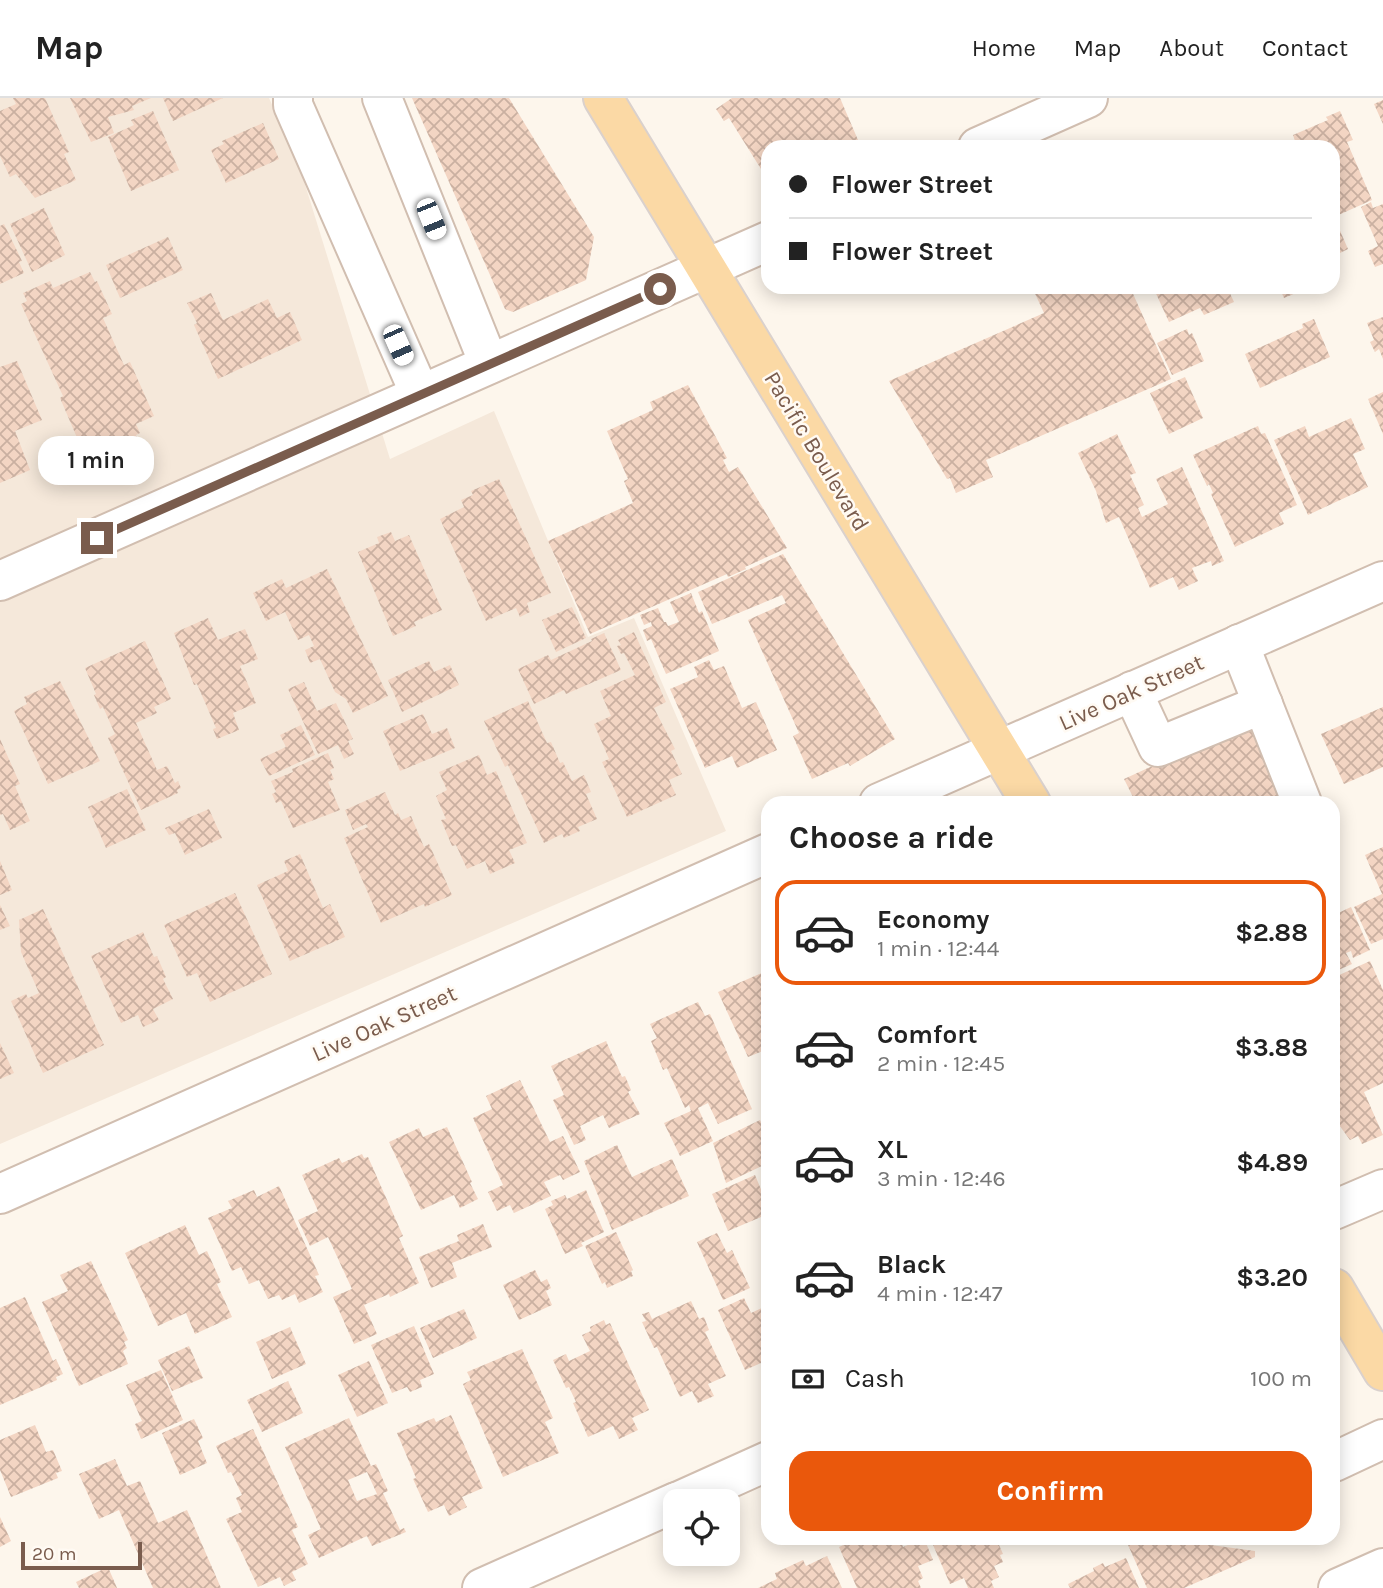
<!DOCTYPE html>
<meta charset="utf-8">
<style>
:root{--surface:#fff;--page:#f6f6f6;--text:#222;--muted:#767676;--line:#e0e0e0;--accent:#ea580c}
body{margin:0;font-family:Karla,sans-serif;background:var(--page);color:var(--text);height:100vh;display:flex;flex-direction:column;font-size:26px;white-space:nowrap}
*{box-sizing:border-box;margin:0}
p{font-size:23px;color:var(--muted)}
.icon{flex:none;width:38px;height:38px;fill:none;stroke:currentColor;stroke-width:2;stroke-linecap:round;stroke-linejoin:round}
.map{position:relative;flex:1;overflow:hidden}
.panel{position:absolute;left:761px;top:698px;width:579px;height:749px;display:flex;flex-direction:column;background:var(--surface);border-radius:21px;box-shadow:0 4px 18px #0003}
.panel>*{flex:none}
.top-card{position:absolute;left:761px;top:42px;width:579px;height:154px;border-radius:21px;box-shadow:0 4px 18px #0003;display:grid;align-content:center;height:154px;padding:0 28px;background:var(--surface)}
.controls{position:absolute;left:663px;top:1391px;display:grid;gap:14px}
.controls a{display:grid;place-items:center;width:77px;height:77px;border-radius:14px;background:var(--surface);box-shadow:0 4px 18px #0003;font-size:35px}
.scale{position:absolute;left:21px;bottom:18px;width:121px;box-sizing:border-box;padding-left:7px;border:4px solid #7a5c4d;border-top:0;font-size:19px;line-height:24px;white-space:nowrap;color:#7a5c4d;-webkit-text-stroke:5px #fffaf3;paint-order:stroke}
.end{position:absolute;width:32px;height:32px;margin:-16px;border:9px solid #7a5c4d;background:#fff;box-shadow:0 0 0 4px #fff}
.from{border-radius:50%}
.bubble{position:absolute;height:49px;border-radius:21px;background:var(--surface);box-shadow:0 4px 18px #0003;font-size:23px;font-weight:700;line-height:49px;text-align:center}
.car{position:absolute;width:21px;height:42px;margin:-21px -10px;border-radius:9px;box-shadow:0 0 5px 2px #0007;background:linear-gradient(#fff 24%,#345 0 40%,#fff 0 76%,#345 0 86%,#fff 0)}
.top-card b{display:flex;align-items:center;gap:24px;height:66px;font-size:26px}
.top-card b+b{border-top:2px solid var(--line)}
.top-card i{width:18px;height:18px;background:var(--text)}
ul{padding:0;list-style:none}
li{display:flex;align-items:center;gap:21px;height:105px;margin:0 14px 10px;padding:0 14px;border:4px solid transparent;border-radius:21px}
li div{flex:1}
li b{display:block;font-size:26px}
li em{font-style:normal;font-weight:700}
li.selected{border-color:var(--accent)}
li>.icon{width:63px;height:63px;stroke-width:1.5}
h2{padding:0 28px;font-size:32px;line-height:84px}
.pay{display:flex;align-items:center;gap:18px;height:77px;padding:0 28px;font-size:26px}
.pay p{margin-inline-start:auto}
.action{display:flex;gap:14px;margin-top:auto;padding:14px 28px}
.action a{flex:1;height:80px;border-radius:21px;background:var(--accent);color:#fff;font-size:28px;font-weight:700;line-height:80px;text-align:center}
header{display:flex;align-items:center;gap:42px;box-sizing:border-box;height:98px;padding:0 35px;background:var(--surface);border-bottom:2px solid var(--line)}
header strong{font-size:33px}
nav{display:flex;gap:38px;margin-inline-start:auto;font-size:24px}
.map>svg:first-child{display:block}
.residential{fill:#f5e8da}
.building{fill:url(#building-cross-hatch);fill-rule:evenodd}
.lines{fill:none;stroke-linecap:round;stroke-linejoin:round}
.minor-casing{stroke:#d1beb0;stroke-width:42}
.major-casing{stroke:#dad1cd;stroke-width:42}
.minor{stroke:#fff;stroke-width:38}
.major{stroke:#fbd9a5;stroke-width:38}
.route{stroke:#7a5c4d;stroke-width:9}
.labels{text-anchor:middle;stroke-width:5;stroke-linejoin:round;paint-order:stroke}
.street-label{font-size:23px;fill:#7a5c4d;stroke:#fffaf3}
</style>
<header>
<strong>Map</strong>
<nav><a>Home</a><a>Map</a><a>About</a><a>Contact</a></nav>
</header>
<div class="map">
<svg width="1383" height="1490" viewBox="0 0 1383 1490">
<defs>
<pattern id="building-cross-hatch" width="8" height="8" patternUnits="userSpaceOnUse" patternTransform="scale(1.75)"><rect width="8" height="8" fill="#f3d5c3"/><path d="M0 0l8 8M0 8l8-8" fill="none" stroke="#cab0a1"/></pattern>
</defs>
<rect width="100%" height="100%" fill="#fdf6ec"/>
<path class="residential" d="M0 0H269L299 67 390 361 494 313 588 539 634 520 726 733 0 1046Z"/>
<g class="building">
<path d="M13 0H45L69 54 64 56 76 82 35 100 16 76 10 79 0 58V13L16 6Z"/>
<path d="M70 0H151L132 8 134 12 108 19 114 35 91 44Z"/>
<path d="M163 0H223L173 23Z"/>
<path d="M412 0H509L594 139 586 182 513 214 505 211Z"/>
<path d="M732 0H840L861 49H768V82L729 20 724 23 716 11Z"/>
<path d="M1383 2V26L1374 6Z"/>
<path d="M153 13 179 72 131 93 108 39 134 27 131 22Z"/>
<path d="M1340 13 1353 42 1347 44 1372 102 1334 119 1348 151 1334 158V49H1297L1293 37 1328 22 1326 19Z"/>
<path d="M263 25 279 61 226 85 211 52 224 46 222 43Z"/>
<path d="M1371 104 1373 110 1383 106V166L1375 169 1368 153 1378 148 1361 109Z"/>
<path d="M44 110 65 157 32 174 10 126Z"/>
<path d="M4 126 22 163 19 164 24 175 0 186V128Z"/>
<path d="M168 139 183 172 120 200 106 167Z"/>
<path d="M90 174 95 184 97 183 112 216 103 220 124 267 130 264 154 318 136 326 140 335 136 337 141 348 113 361 108 349 105 350 100 341 81 349 60 300 63 298 21 206 27 203 23 195 50 183 53 190Z"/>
<path d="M1032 189H1130L1171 281 986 362 993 379 956 395 950 380 947 381 889 283 1044 215Z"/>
<path d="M1153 189H1227L1234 204 1204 217 1200 210 1169 224Z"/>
<path d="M1279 189H1310L1284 200Z"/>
<path d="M211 195 223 222 268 201 277 220 290 214 302 242 218 281 194 227 197 225 187 205Z"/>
<path d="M1383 219V261L1379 251 1375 254 1370 244 1374 242 1367 225Z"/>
<path d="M1314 221 1330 259 1260 290 1245 256 1303 230 1302 226Z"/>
<path d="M1187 231 1189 237 1192 235 1204 263 1172 277 1157 245Z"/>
<path d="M17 263 42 322 15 333 30 372 0 385V269Z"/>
<path d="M1185 279 1203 320 1169 336 1150 295Z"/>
<path d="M688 287 727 360 723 362 729 374 738 369 787 450 745 469 746 471 728 479 727 476 590 536 548 443 633 405 624 383 628 381 607 333 653 312 650 304Z"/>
<path d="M1383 294V336L1368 301Z"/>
<path d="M1351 320 1365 351 1353 356 1368 389 1308 417 1274 342 1305 328 1309 339Z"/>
<path d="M1258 328 1261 336 1265 335 1297 407 1279 415 1284 426 1235 449 1211 396 1213 395 1209 386 1207 388 1193 357Z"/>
<path d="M1117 336 1136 375 1130 377 1144 407 1138 410 1142 419 1168 406 1156 381 1182 369 1224 463 1212 468 1211 463 1192 470 1198 483 1179 492 1173 479 1150 490 1119 419 1106 425 1096 393 1078 355Z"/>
<path d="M499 381 551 495 527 505 530 514 520 519 516 510 486 523 440 421 464 409 461 402 473 397 471 393Z"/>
<path d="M391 434 395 443 409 437 442 512 414 524 416 528 393 538 358 454 379 445 377 439Z"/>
<path d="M783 456 895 641 850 668 848 665 812 681 793 638 799 635 748 522 786 505 782 497 712 526 698 494Z"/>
<path d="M327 471 388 598 353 615 346 601 335 594 320 561 310 565 305 552 314 548 309 537 298 542 285 514 266 523 253 495 282 481 286 490Z"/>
<path d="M691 495 699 515 702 513 719 553 666 576 651 541 647 543 643 532 652 528 651 524 644 527 640 517 658 510 664 524H666L668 528 679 524 670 504Z"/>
<path d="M572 509 586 540 556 554 542 522Z"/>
<path d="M208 520 218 542 245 531 258 561 240 568 256 605 233 615 239 632 217 641 213 631 216 630 197 586 194 587 174 535Z"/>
<path d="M634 534 666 604 654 610 675 651 671 653 682 676 669 682 676 697 627 719 602 664 609 661 594 626 611 618 600 593 635 577 624 555 621 556 617 548 621 547 618 542Z"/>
<path d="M604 535 621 572 566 596 564 592 534 606 518 571 548 557 551 562 592 543 591 541Z"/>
<path d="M145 543 171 601 154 609 157 615 136 625 157 672 167 668 175 685 178 683 181 690 177 692 178 695 141 712 108 640 115 636 103 609 100 611 94 597 96 596 85 570Z"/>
<path d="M709 562 714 572 724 568 742 610 756 604 777 652 737 670 732 658 705 670 670 591 698 579 694 569Z"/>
<path d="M429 563 434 574 450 567 459 587 402 614 388 582Z"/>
<path d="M60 583 100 663 48 686 14 613 27 606 24 599Z"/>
<path d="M304 584 317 613 336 605 353 641 348 643 354 656 344 661 338 647 318 656 288 591Z"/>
<path d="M528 603 547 645 551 644 560 665 563 664 572 683 584 677 591 694 586 696 597 721 578 729 580 733 564 740 562 736 544 745 508 667 505 669 484 623Z"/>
<path d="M1383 609V669L1344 686 1321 636Z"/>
<path d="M423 616 432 636 447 630 455 650 400 673 383 633Z"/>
<path d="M1255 621 1290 697 1273 705H1136L1124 681Z"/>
<path d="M301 627 315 657 269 678 260 661 286 649 280 637Z"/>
<path d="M0 641 20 686 15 688 30 723 10 732 3 716 0 717Z"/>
<path d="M328 655 334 670 330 672 334 681 328 684 340 712 293 730 281 703 276 705 272 696 276 694 271 683 293 674 292 671Z"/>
<path d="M479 657 487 677 496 673 527 745 509 752 515 765 490 776 485 763 467 771 456 747 452 748 441 722 446 721 436 698 447 692 439 674Z"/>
<path d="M127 691 146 732 106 750 88 709Z"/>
<path d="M385 694 395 717 398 715 401 722 411 718 424 749 429 746 452 797 425 809 424 806 381 825 344 740 368 729 366 726 353 732 345 712Z"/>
<path d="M209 711 222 740 185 757 175 735 169 737 165 730Z"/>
<path d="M1383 749V841L1371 846 1354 809 1382 796 1365 757Z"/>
<path d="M300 756 323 810 330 806 345 839 290 863 257 787 288 773 284 763Z"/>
<path d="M0 763 12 792 0 797Z"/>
<path d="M235 795 272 876 210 904 197 875 187 879 164 827Z"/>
<path d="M0 807 10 828 0 832Z"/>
<path d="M1351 809 1370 852 1353 860 1351 853 1346 855 1352 866 1334 874V817Z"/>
<path d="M43 811 104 947 43 975 11 903 26 896 28 900 39 895 21 854 19 822Z"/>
<path d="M143 834 154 859 157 858 166 879 163 881 173 901 153 911 159 922 143 929 138 917 121 925 91 858Z"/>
<path d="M1370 863 1383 892V985L1364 994 1383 1037 1362 1046 1358 1038 1350 1042 1334 1020V887L1340 884 1337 878Z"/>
<path d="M766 873 768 877V960L765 952 748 959 718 894Z"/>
<path d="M698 904 705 918 710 916 752 1011 718 1026 708 1005 698 1010 713 1043 680 1058 664 1025 691 1013 689 1007 685 1010 667 970 663 972 651 943 657 940 650 926Z"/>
<path d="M606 943 622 979 625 978 631 992 628 994 640 1016 609 1030 603 1017 580 1028 586 1042 574 1047 553 1002 564 997 551 968Z"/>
<path d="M0 945 14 975 0 981Z"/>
<path d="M520 982 550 1044 563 1038 580 1074 563 1082 560 1077 544 1084 551 1098 514 1115 510 1107 497 1113 488 1094 503 1087 473 1020 492 1011 486 998Z"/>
<path d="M760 1022 768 1041V1065L726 1085 713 1045Z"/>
<path d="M447 1029 472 1084 470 1085 478 1101 460 1110 454 1097 421 1112 389 1044 419 1030 423 1039Z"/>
<path d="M617 1047 632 1079 672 1061 689 1098 612 1132 584 1063Z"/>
<path d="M362 1056 364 1060 368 1059 403 1138 399 1140 419 1185 390 1199 389 1196 364 1207 377 1236 354 1246 333 1199 352 1191 328 1139 310 1148 298 1122 318 1113 302 1077 339 1060 342 1065Z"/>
<path d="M755 1077 768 1108V1116L728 1133 712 1096Z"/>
<path d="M279 1088 319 1177 315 1178 323 1194 299 1205 295 1196 282 1202 279 1197 268 1201 259 1182 249 1186 241 1169 232 1173 208 1120 232 1110 228 1103 254 1092 257 1099Z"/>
<path d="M586 1092 604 1134 581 1145 583 1148 565 1156 545 1111 553 1107 551 1103 565 1097 567 1101Z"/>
<path d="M483 1126 492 1149 452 1165 457 1179 431 1190 419 1159 459 1143 457 1137Z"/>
<path d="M185 1127 199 1157 207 1153 221 1184 217 1186 232 1219 195 1236 186 1215 158 1228 125 1155Z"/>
<path d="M616 1134 633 1172 631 1173 633 1178 607 1190 605 1184 602 1186 585 1148Z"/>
<path d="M717 1135 727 1155 732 1152 750 1190 723 1202 697 1144Z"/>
<path d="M91 1163 128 1242 124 1244 127 1250 123 1253 128 1266 79 1288 42 1204 68 1193 60 1177Z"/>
<path d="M535 1172 541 1184 547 1181 551 1190 546 1193 552 1207 519 1222 503 1187Z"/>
<path d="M25 1199 53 1263 56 1261 63 1276 56 1279 57 1282 0 1307V1210Z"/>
<path d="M744 1200 751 1215 768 1207V1262L745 1272 718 1212Z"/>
<path d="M691 1203 699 1221 704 1219 709 1232 705 1234 726 1278 708 1286 714 1298 698 1305 692 1293 680 1299 657 1249 654 1250 642 1224 646 1223 642 1216 649 1214 652 1221Z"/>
<path d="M464 1211 477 1240 433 1260 420 1230Z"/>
<path d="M604 1222 606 1227 610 1225 649 1312 632 1320 638 1332 619 1341 613 1328 588 1339 573 1305 576 1304 569 1289 566 1290 553 1262 566 1256 569 1263 590 1253 582 1237 591 1233 590 1229Z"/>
<path d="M414 1228 434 1276 420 1282 422 1289 410 1294 407 1289 392 1295 371 1247Z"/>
<path d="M290 1229 306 1266 272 1281 256 1244Z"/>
<path d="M189 1248 203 1280 172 1293 158 1262Z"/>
<path d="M522 1251 553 1320 545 1324 559 1355 503 1379 463 1286 471 1282 467 1274Z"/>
<path d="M369 1263 388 1305 357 1319 338 1277Z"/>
<path d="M161 1272 183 1322 141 1341 135 1326 142 1323 126 1287Z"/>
<path d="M288 1283 303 1315 262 1334 247 1302Z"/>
<path d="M451 1317 483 1390 462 1399 467 1409 449 1418 444 1407 428 1414 413 1381 416 1380 397 1335 434 1320 436 1324Z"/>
<path d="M349 1320 371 1368 376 1366 388 1393 383 1395 400 1432 404 1430 406 1434 372 1448 367 1438 319 1460 308 1437 321 1431 285 1349ZM367 1374 377 1396 357 1403 348 1382Z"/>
<path d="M194 1321 203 1340 198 1343 207 1365 180 1377 162 1335Z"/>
<path d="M35 1327 46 1354 53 1352 62 1373 56 1375 58 1380 11 1399 0 1372V1342Z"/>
<path d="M253 1331 298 1429 292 1432 308 1466 292 1474 296 1482 284 1488 280 1479 258 1489 226 1421 242 1414 236 1400 242 1397 231 1374 228 1375 216 1348Z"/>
<path d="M115 1361 127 1388 140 1383 158 1425 187 1412 221 1490H153L119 1412 99 1421 79 1376Z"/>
<path d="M0 1419 11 1443 0 1449Z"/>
<path d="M853 1440H900L903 1449 924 1440 933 1462 918 1468 923 1480 918 1483 921 1490H857L839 1449 854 1442Z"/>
<path d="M930 1440H996L1003 1456 1000 1457 1003 1464 994 1468 999 1479 991 1483 994 1490H968L964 1480 950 1486Z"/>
<path d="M1125 1440H1197L1196 1445 1255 1453V1459L1184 1490H1147Z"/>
<path d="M827 1458 842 1490H758L777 1481 775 1475 803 1462 806 1468Z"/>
<path d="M1126 1460 1139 1490H1070L1068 1486 1094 1473 1093 1470 1103 1465 1105 1469Z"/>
<path d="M108 1469 117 1490H79L76 1484Z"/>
</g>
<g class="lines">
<g class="minor-casing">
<g id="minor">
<path d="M293 0V7L420 296"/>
<path d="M382 0 489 266"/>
<path d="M978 49 1088 0"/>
<path d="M0 483 768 143"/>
<path d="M1239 546 1302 705"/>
<path d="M1132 593 1158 649 1263 606"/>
<path d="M879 705 1383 483"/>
<path d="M0 1096 768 755"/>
<path d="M1334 1112 1383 1091"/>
<path d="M1334 1364 1383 1341"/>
<path d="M677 1404 768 1363"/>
<path d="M482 1490 676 1404"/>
<path d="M1338 1490 1383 1470"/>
</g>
</g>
<g class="major-casing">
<g id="major">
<path d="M603 0 1031 705"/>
<path d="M1334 1190 1383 1273"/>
</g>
</g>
<use href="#minor" class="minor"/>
<use href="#major" class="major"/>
</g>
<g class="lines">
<path class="route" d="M97 440 660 191"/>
</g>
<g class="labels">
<g class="street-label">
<text transform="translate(817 353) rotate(59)" y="8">Pacific Boulevard</text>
<text transform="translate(1131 594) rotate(-24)" y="8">Live Oak Street</text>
<text transform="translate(384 925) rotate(-24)" y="8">Live Oak Street</text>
</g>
</g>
</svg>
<div class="controls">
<a><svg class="icon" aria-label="locate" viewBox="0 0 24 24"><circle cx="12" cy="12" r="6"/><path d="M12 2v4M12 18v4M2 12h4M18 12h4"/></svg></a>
</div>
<div class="scale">20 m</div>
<i class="end from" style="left:660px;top:191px"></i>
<i class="end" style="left:97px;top:440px"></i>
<div class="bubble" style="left:38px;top:338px;width:116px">1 min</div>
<i class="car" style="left:431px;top:121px;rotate:158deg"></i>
<i class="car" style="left:398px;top:247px;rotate:156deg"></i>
<div class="top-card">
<b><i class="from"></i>Flower Street</b>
<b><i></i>Flower Street</b>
</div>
<section class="panel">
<h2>Choose a ride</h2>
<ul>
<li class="selected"><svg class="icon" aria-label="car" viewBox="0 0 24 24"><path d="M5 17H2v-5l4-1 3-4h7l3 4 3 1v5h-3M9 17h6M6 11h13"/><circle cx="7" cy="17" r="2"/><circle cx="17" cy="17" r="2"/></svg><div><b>Economy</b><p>1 min · 12:44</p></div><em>$2.88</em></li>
<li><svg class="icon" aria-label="car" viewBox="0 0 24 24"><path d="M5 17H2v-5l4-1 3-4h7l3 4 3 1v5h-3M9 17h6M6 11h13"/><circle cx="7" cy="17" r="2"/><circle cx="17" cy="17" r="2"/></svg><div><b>Comfort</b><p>2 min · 12:45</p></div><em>$3.88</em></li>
<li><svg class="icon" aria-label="car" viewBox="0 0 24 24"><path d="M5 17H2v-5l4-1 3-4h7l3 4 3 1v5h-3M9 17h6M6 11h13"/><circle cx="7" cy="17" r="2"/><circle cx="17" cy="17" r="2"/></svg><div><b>XL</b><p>3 min · 12:46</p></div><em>$4.89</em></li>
<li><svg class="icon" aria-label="car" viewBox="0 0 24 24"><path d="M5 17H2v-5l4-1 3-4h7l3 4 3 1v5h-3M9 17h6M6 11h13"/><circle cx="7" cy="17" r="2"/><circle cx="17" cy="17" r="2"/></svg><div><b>Black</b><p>4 min · 12:47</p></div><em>$3.20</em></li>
</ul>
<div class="pay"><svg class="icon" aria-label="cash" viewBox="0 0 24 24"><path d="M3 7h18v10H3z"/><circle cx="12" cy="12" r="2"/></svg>Cash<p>100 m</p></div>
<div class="action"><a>Confirm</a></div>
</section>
</div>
